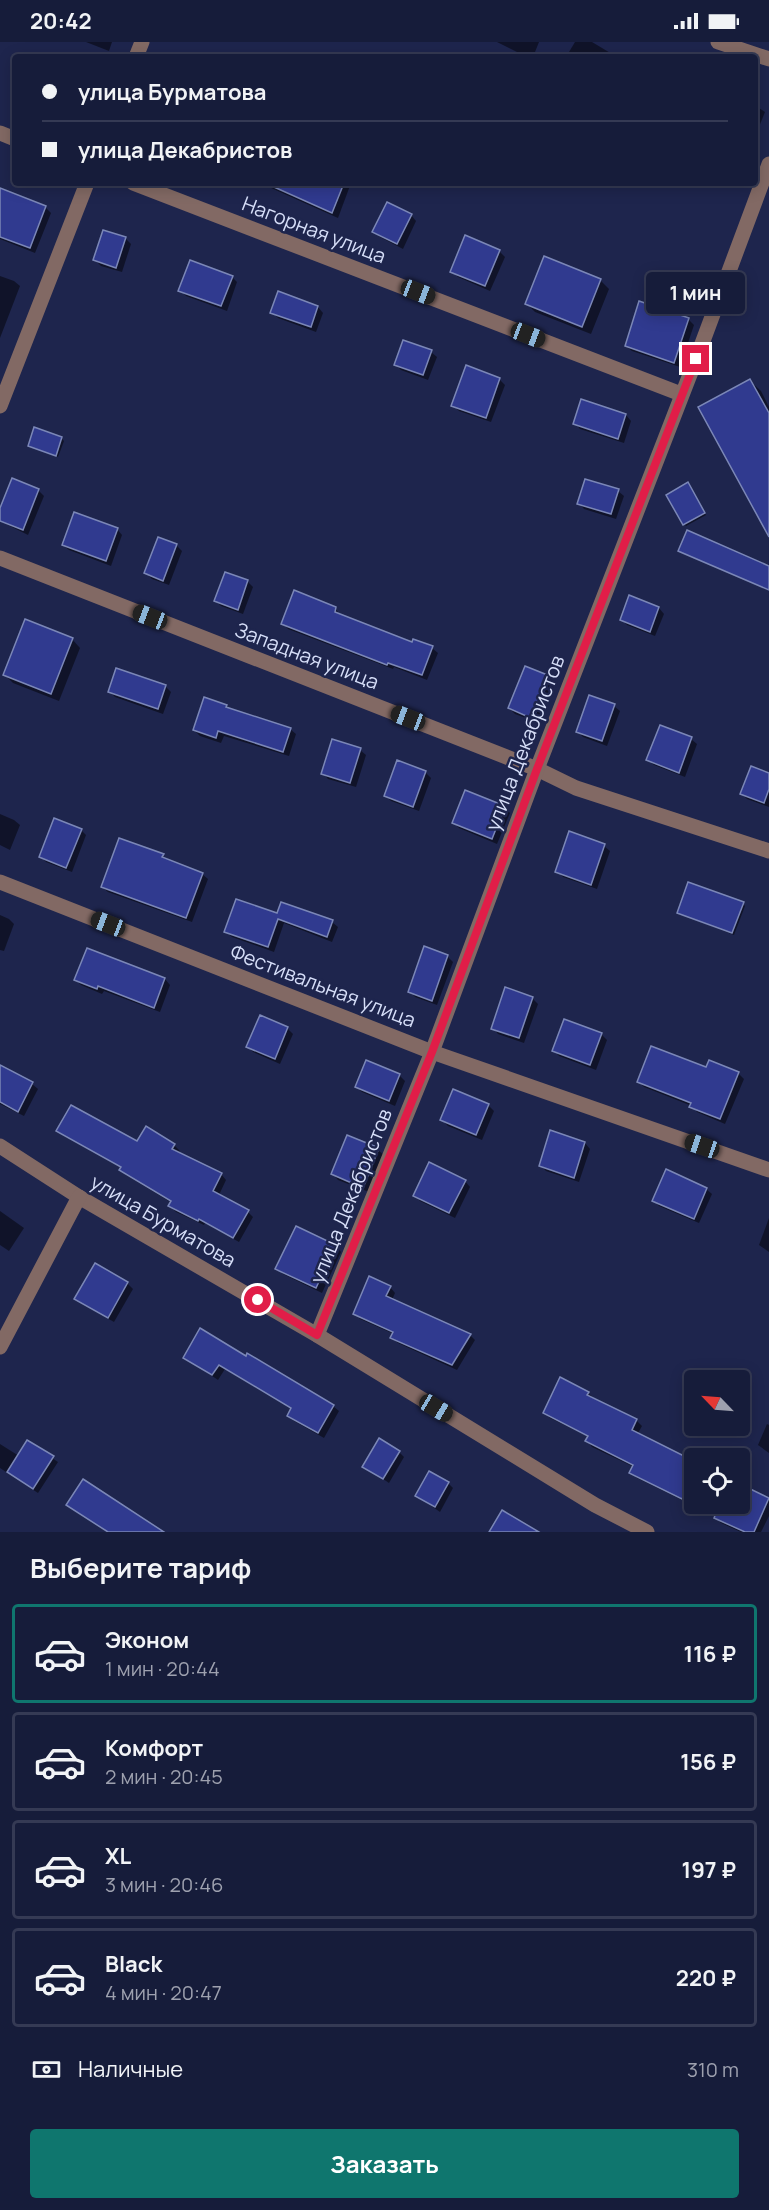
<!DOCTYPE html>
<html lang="ru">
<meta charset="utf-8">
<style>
:root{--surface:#161c3a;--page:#1f2542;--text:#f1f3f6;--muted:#9ea1af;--line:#353a54;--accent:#0f766e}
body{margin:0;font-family:Manrope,sans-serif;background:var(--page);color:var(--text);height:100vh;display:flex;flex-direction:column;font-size:22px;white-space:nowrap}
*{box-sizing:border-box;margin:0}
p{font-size:20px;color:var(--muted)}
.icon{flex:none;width:33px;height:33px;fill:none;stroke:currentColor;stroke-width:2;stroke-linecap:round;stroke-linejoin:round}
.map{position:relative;height:1490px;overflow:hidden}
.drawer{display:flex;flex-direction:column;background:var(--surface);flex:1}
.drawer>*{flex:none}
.hud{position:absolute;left:12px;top:12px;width:746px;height:132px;border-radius:6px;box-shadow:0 3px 15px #0003,0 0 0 2px var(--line);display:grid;align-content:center;height:132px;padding:0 30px;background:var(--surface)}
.needle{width:39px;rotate:295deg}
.tools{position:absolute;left:684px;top:1328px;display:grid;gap:12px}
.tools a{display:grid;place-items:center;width:66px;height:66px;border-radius:6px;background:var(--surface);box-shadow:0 3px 15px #0003,0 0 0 2px var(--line);font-size:30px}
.end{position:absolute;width:27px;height:27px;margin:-14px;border:8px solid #e11d48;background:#fff;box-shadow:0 0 0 3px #fff}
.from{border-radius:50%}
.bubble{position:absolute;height:42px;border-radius:6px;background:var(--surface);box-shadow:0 3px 15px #0003,0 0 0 2px var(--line);font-size:20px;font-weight:700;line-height:42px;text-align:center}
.car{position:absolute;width:18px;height:36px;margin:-18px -9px;border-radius:8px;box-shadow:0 0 4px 2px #0007;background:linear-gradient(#222 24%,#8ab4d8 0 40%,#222 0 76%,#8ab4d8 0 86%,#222 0)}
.hud b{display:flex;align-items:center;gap:21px;height:57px;font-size:22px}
.hud b+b{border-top:2px solid var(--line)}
.hud i{width:15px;height:15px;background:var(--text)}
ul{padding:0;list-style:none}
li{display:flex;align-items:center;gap:18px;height:99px;margin:0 12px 9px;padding:0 18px;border:3px solid var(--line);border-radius:6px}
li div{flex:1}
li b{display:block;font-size:22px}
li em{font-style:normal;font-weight:700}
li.on{border-color:var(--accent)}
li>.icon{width:54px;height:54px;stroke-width:1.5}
h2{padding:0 30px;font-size:27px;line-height:72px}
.pay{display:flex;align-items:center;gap:15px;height:66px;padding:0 30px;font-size:22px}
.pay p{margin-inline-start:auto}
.cta{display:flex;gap:12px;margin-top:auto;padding:12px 30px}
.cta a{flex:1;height:69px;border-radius:6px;background:var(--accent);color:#fff;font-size:24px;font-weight:700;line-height:69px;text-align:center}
.status{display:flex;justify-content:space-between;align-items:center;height:42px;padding:0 30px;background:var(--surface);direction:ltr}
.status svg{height:16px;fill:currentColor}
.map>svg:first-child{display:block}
.shadow{fill:#0007}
.building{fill:#303a8f;stroke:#7b87b7;stroke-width:1.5}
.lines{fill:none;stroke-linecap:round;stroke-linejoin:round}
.minor{stroke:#826964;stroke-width:15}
.route{stroke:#e11d48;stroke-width:8}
.labels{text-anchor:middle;stroke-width:5;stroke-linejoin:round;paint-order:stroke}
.street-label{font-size:20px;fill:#d6def8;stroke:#1e254d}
</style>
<div class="status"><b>20:42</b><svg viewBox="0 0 49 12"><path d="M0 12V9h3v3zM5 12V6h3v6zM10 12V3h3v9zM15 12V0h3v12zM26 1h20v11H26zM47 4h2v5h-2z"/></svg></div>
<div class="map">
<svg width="769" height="1490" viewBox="0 0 769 1490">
<rect width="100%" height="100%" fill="#1e254d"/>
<g class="shadow">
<path d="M86 0H112L109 9Z"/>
<path d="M497 0H539L533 15H527Z"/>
<path d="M575 0H592L617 15H566Z"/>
<path d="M754 63 765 70 754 97Z"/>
<path d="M260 141H351L338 176Z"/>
<path d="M0 147 45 165 51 171 35 211 0 197Z"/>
<path d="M411 173 416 179 403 207 380 195 374 190Z"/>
<path d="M125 196 131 202 122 230 101 224 95 218Z"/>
<path d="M499 209 505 215 490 249 458 235 452 229Z"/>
<path d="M0 234 14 239 20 244 0 296Z"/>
<path d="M232 235 237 240 227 269 186 254 180 248Z"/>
<path d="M600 238 609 247 591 292 535 270 526 261Z"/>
<path d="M279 251 318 265 323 271 316 290 278 276 272 270Z"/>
<path d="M688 277 694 283 680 325 632 309 626 304Z"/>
<path d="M431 310 437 315 428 338 401 328 396 323Z"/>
<path d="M499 337 505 343 491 380 459 369 453 363Z"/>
<path d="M750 339 761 349 769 365V491Z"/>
<path d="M582 359 626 373 631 379 624 401 580 387 575 381Z"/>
<path d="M61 396 64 399 58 415 29 404Z"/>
<path d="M690 445 706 473 686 484 684 482Z"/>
<path d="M38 448 44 454 28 493 0 479V470Z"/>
<path d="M618 449 624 454 616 477 584 467 579 461Z"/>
<path d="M117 487 122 493 111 524 69 508 63 503Z"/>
<path d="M176 503 182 509 169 543 152 537 146 531Z"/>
<path d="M680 509 769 525V548L682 511Z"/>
<path d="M247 539 253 545 243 572 221 564 216 559Z"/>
<path d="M659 566 664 572 655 594 627 583 622 578Z"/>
<path d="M336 567 340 574 413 602 432 606 438 611 427 638 394 625 393 627 288 587 283 581Z"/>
<path d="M72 597 80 606 59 659 13 641 5 633Z"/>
<path d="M549 635 555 641 539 681 515 672 509 666Z"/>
<path d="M165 644 171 650 163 672 115 655 110 650Z"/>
<path d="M226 664 231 668 290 687 296 692 289 714 224 694 221 701 200 694 194 688Z"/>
<path d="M614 664 620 669 607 704 583 695 577 689Z"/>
<path d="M661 685 691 697 697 702 685 735 654 723 648 718Z"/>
<path d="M360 708 366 713 356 745 328 737 323 731Z"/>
<path d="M425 730 431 736 419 769 391 759 386 754Z"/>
<path d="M769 732V765L747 757 742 752Z"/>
<path d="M504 765 510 771 497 802 459 786 453 780Z"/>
<path d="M0 772 14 778 20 783 10 808 0 803Z"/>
<path d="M81 788 86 793 72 830 46 820 41 815Z"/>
<path d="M570 791 604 804 610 809 597 847 563 835 557 829Z"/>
<path d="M163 814 169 819 202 832 208 837 192 880 108 850 102 845Z"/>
<path d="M743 861 745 864 734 893 678 871Z"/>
<path d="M0 873 9 877 14 882 4 909 0 908Z"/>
<path d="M278 873 332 880 338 885 332 900 284 881 274 910 232 895 226 890Z"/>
<path d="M447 914 453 920 437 963 415 955 410 949Z"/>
<path d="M165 937 170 943 160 970 104 949 102 952 81 943 76 938Z"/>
<path d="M532 956 538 962 524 1001 498 992 493 986Z"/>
<path d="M287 986 293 992 280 1022 253 1010 248 1005Z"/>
<path d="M601 992 607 998 596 1028 559 1014 554 1008Z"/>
<path d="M0 1025 32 1042 38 1047 24 1074 0 1062Z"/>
<path d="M707 1027 738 1031 744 1037 725 1082 697 1070 692 1064 644 1045 639 1040Z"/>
<path d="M399 1033 405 1039 395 1064 362 1050 356 1045Z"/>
<path d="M454 1049 489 1064 494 1069 482 1098 448 1084 442 1078Z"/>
<path d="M58 1089 137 1101 174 1103 180 1109 178 1112 221 1132 226 1138 219 1153 248 1170 253 1175 239 1200 205 1181 204 1183 176 1170 170 1164 172 1161 126 1133 121 1128 122 1126 64 1094Z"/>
<path d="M348 1095 378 1108 384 1113 369 1150 338 1138 333 1132Z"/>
<path d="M585 1101 590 1107 579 1140 546 1129 540 1123Z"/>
<path d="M465 1139 470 1145 455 1176 420 1159 415 1153Z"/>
<path d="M706 1147 712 1152 699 1181 659 1164 654 1159Z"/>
<path d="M0 1169 24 1186 9 1209 0 1203Z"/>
<path d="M769 1176V1210L759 1203Z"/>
<path d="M297 1186 336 1204 341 1210 322 1251 283 1232 277 1226Z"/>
<path d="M95 1223 127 1241 133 1247 114 1280 82 1262 76 1256Z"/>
<path d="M390 1245 395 1251 392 1258 470 1293 475 1298 457 1328 398 1301 392 1296 394 1292 360 1277 355 1271Z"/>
<path d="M184 1315 246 1316 333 1364 339 1369 324 1396 294 1379 288 1373 292 1367 225 1327 218 1338Z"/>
<path d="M588 1351 594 1356 636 1378 642 1384 637 1393 694 1421V1448L688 1461 637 1436 631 1430 634 1425 592 1405 587 1399 589 1395 550 1376 544 1370Z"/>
<path d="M767 1382 769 1383V1411L758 1403Z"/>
<path d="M28 1400 58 1420 38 1451 0 1426V1402L19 1414Z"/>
<path d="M399 1410 404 1415 389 1441 364 1424Z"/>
<path d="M448 1441 453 1446 440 1470 417 1454Z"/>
<path d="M740 1444 769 1458V1474L761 1490H741L721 1481 715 1475 722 1461H740Z"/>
</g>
<g class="building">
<path d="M265 141H344L332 171Z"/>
<path d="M0 146 46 164 30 206 0 195Z"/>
<path d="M387 160 412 172 397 202 372 190Z"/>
<path d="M103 188 126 195 116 226 93 218Z"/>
<path d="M465 193 500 208 485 244 450 230Z"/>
<path d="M544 214 601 237 582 285 525 262Z"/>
<path d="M190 218 233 234 221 264 178 249Z"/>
<path d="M278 249 318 264 311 285 270 271Z"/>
<path d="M639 259 689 276 674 321 625 304Z"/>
<path d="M403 298 432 308 423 333 394 323Z"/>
<path d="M466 323 500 336 486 376 451 364Z"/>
<path d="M750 337 769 371V495L698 365Z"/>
<path d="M581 357 626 372 618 397 573 382Z"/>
<path d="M34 385 62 395 56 414 28 404Z"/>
<path d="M12 436 39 447 23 488 0 479V466Z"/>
<path d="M585 437 619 447 611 472 577 462Z"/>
<path d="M688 440 705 471 683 483 666 453Z"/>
<path d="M74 470 118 486 106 519 62 503Z"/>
<path d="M687 488 769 524V548L678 509Z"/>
<path d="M158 495 177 502 163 539 144 531Z"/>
<path d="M225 530 248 538 238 568 214 559Z"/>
<path d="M294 548 336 565 335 570 412 600 413 597 433 604 422 633 388 621 387 623 281 582Z"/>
<path d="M629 553 659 565 650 590 620 578Z"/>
<path d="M25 577 73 596 51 652 3 633Z"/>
<path d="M525 624 550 634 533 677 508 666Z"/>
<path d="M116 626 166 643 158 667 108 650Z"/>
<path d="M589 653 615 662 602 699 576 690Z"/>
<path d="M204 655 227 663 226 665 291 686 283 710 218 689 216 696 193 688Z"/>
<path d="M660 683 692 695 679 731 646 718Z"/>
<path d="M332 697 361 706 350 741 321 732Z"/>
<path d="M397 718 426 729 413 765 384 754Z"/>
<path d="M751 724 769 731V747L764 761 740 752Z"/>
<path d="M465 748 505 764 492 797 452 781Z"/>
<path d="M54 776 82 787 66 826 39 815Z"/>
<path d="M569 789 605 802 591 843 555 830Z"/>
<path d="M119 796 164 812 162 815 203 831 186 876 101 845Z"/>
<path d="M688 840 744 860 732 891 677 871Z"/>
<path d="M236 857 277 871 281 860 333 878 327 895 278 877 268 905 224 890Z"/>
<path d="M424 904 448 913 432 959 408 950Z"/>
<path d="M87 906 165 936 154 966 98 944 97 947 74 938Z"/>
<path d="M505 945 533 955 519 996 491 987Z"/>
<path d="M260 973 288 985 275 1017 246 1005Z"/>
<path d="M564 977 602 991 590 1023 552 1009Z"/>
<path d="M651 1004 706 1025 709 1018 739 1030 720 1077 689 1065 691 1061 637 1040Z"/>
<path d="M366 1018 400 1032 389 1059 355 1045Z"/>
<path d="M0 1023 33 1040 18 1070 0 1060Z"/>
<path d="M453 1047 489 1062 476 1093 440 1078Z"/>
<path d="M71 1063 137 1099 146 1084 175 1102 172 1107 222 1131 213 1149 249 1168 233 1196 199 1177 198 1179 168 1164 171 1159 119 1128 121 1125 56 1089Z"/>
<path d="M550 1088 585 1100 574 1136 539 1124Z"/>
<path d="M347 1093 379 1106 363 1146 331 1132Z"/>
<path d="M429 1120 466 1138 449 1171 413 1154Z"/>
<path d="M666 1127 707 1146 694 1177 652 1159Z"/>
<path d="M296 1184 336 1203 316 1246 275 1227Z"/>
<path d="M95 1221 128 1240 108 1276 74 1257Z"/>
<path d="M369 1234 391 1244 386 1254 471 1292 452 1323 390 1296 393 1290 353 1272Z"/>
<path d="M200 1286 246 1314 247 1311 334 1363 318 1391 287 1374 291 1366 219 1323 212 1333 183 1316Z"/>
<path d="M560 1335 589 1350 587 1353 637 1377 632 1388 694 1419V1432L682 1457 629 1431 633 1423 585 1399 588 1394 543 1371Z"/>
<path d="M379 1396 400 1409 383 1437 362 1425Z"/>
<path d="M27 1398 54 1414 33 1447 7 1430Z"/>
<path d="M429 1429 449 1440 435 1465 415 1454Z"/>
<path d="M83 1437 164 1490H108L66 1463Z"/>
<path d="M740 1442 769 1456 754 1490H745L714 1476 720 1461H740Z"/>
<path d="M502 1468 539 1490H489Z"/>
</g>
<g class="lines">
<g class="minor">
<path d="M718 0 769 17"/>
<path d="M136 15 142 0"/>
<path d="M0 91 15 97"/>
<path d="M133 141 681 352"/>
<path d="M0 364 87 141"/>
<path d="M0 516 537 727 576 746 769 809"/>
<path d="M0 840 432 1010 769 1128"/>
<path d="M0 1104 79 1155 317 1293 595 1463 647 1490"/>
<path d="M317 1293 432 1010 537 727 703 299 769 122"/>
<path d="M0 1305 79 1155"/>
</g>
</g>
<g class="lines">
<path class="route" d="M258 1258 317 1293 432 1010 537 727 696 317"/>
</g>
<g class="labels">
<g class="street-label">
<text transform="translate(314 188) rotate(21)" y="7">Нагорная улица</text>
<text transform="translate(307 614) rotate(21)" y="7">Западная улица</text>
<text transform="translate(525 701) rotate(-69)" y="7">улица Декабристов</text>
<text transform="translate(323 944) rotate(21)" y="7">Фестивальная улица</text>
<text transform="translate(351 1154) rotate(-68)" y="7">улица Декабристов</text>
<text transform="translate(163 1179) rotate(30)" y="7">улица Бурматова</text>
</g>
</g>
</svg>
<div class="tools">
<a><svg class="needle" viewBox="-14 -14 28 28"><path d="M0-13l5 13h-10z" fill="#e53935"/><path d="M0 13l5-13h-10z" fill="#9ea1af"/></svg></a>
<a><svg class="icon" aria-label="locate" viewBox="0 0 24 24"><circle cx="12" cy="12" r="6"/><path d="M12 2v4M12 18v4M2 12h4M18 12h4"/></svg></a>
</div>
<i class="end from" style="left:258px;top:1258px"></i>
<i class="end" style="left:696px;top:317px"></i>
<div class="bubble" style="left:646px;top:230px;width:99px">1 мин</div>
<i class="car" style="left:418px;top:250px;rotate:111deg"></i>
<i class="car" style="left:528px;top:293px;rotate:111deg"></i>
<i class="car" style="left:150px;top:575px;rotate:291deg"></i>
<i class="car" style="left:408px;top:676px;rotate:291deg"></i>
<i class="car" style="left:108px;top:882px;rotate:291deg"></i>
<i class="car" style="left:702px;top:1104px;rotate:289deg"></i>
<i class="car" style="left:436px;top:1366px;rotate:121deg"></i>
<div class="hud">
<b><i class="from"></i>улица Бурматова</b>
<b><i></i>улица Декабристов</b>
</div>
</div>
<section class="drawer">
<h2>Выберите тариф</h2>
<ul>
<li class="on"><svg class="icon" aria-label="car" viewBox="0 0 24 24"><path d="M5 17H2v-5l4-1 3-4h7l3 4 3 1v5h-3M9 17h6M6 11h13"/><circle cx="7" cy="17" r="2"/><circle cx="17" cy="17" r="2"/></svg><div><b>Эконом</b><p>1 мин · 20:44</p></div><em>116 ₽</em></li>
<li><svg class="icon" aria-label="car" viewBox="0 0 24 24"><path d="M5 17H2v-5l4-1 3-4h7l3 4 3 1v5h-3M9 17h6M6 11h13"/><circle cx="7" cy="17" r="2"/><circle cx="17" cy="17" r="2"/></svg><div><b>Комфорт</b><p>2 мин · 20:45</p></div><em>156 ₽</em></li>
<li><svg class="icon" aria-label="car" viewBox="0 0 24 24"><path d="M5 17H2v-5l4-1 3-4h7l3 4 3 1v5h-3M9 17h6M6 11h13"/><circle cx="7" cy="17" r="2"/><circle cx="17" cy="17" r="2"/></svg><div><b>XL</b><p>3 мин · 20:46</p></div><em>197 ₽</em></li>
<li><svg class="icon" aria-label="car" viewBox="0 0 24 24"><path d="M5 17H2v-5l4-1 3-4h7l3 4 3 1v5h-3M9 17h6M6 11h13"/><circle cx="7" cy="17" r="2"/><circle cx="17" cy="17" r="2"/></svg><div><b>Black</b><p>4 мин · 20:47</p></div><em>220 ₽</em></li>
</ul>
<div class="pay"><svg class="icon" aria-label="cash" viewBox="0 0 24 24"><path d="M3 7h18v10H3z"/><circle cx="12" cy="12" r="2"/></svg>Наличные<p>310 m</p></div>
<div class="cta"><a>Заказать</a></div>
</section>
